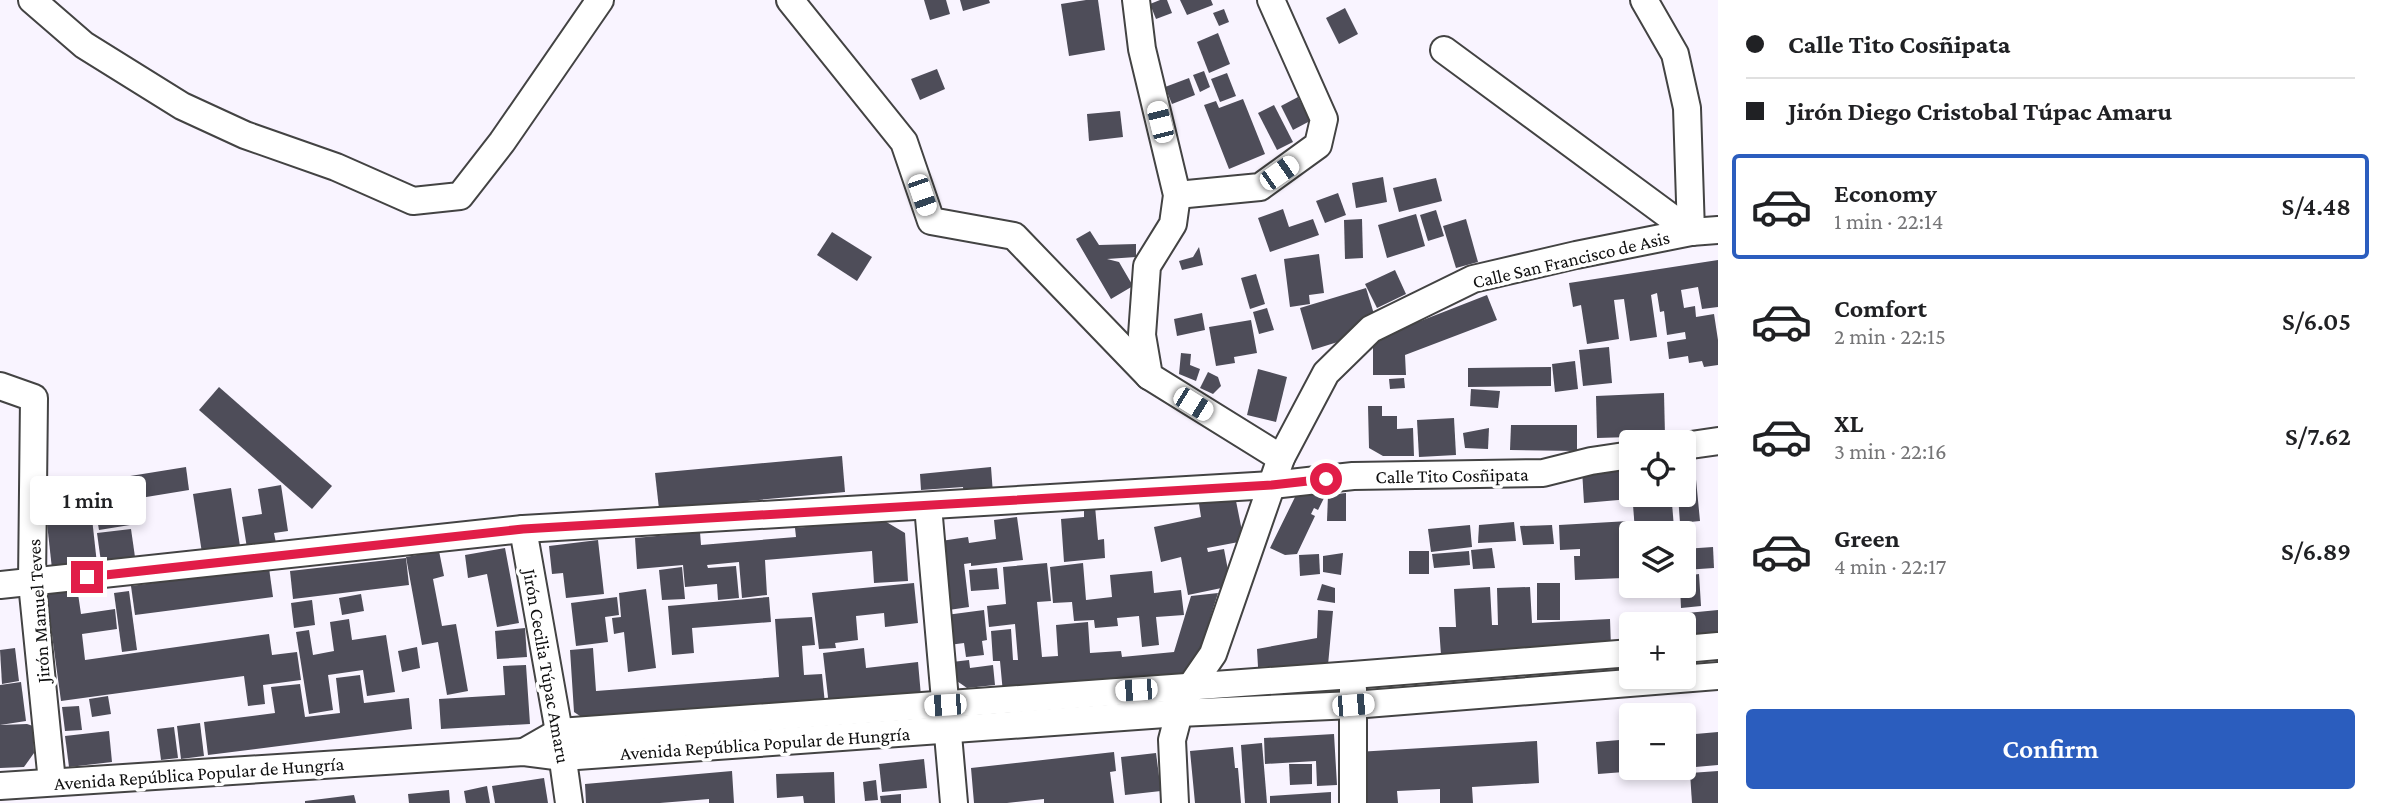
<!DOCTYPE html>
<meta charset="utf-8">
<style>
:root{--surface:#fff;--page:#f2f2f2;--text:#202124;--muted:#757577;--line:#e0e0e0;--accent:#2b5dbe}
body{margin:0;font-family:"Crimson Pro",serif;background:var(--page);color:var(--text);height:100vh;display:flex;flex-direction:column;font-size:26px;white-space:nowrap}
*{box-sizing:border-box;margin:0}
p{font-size:23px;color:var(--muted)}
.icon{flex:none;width:38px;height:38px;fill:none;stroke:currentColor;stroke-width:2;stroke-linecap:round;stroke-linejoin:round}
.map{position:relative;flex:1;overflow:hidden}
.details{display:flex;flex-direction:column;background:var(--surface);width:665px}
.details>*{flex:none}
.banner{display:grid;align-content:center;height:154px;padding:0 28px;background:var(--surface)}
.fabs{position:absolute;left:1619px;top:430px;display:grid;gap:14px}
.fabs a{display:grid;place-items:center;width:77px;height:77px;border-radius:7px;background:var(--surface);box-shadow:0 4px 10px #0003;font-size:35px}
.end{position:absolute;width:32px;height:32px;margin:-16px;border:9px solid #e11d48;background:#fff;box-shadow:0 0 0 4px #fff}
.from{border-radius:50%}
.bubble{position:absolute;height:49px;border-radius:7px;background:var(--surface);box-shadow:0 4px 10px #0003;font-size:23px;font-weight:600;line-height:49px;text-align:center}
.car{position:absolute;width:21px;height:42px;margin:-21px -10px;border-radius:9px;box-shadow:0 0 5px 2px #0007;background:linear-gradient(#fff 24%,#345 0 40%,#fff 0 76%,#345 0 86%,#fff 0)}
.banner b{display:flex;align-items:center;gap:24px;height:66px;font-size:26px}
.banner b+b{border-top:2px solid var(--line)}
.banner i{width:18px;height:18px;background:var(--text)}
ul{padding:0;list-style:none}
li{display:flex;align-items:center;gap:21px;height:105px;margin:0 14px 10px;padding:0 14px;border:4px solid transparent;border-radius:7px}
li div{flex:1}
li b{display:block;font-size:26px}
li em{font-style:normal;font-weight:600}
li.active{border-color:var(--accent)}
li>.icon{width:63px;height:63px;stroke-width:1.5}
.cta{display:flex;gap:14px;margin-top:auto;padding:14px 28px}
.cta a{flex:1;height:80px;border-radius:7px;background:var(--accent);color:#fff;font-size:28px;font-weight:600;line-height:80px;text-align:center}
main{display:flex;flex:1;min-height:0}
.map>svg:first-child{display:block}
.building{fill:#4e4d59}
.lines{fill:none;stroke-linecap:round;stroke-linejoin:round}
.minor-casing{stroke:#434343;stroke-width:30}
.minor{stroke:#fff;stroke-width:26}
.route{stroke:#e11d48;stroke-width:9}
.labels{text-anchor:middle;stroke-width:7;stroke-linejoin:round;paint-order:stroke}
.street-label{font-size:19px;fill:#101010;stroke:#fff}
</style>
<main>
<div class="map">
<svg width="1718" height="803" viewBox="0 0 1718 803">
<rect width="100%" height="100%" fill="#f9f4ff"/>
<g class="building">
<path d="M924 0H946L950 14 930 20Z"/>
<path d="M960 0H989L990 3 963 11Z"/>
<path d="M1086 0H1098L1105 50 1069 56 1061 4Z"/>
<path d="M1160 0H1167L1172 13 1156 19 1150 4Z"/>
<path d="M1180 0H1211L1213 5 1187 15Z"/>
<path d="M1345 8 1358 34 1339 44 1326 18Z"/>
<path d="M1224 9 1229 22 1219 26 1213 13Z"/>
<path d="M1218 33 1230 64 1209 73 1197 42Z"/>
<path d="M937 69 945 89 920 100 911 79Z"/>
<path d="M1204 71 1210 87 1200 92 1193 75Z"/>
<path d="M1227 73 1236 96 1220 102 1211 79Z"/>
<path d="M1189 78 1195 95 1172 104 1165 87Z"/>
<path d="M1298 97 1310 121 1293 130 1281 106Z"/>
<path d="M1243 99 1265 154 1229 169 1204 105 1216 101 1219 108Z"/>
<path d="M1274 105 1293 142 1277 150 1258 113Z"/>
<path d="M1120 111 1123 137 1089 141 1087 114Z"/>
<path d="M1383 177 1387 202 1356 208 1352 183Z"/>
<path d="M1436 178 1442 201 1399 212 1393 188Z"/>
<path d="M1338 193 1346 215 1325 223 1316 201Z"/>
<path d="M1283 209 1289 227 1313 219 1319 235 1270 252 1258 218Z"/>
<path d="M1436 210 1444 236 1428 241 1420 215Z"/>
<path d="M1416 214 1425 246 1387 258 1378 225Z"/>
<path d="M1362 219 1363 258 1345 259 1344 220Z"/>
<path d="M1466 219 1478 262 1456 268 1443 226Z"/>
<path d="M1090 231 1099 245 1136 244V257L1107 259 1119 262 1133 286 1111 299 1076 239Z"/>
<path d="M832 232 872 257 857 281 817 255Z"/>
<path d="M1199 247 1203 265 1182 270 1179 261 1193 257Z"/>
<path d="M1319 254 1324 293 1309 295 1310 304 1290 307 1284 259Z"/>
<path d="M1718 260V307L1702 309 1698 287 1681 290 1684 308 1695 306 1696 317 1714 314 1718 340V365L1704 367 1702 361 1689 363 1688 356 1669 359 1667 342 1686 339 1685 332 1667 335 1664 311 1660 312 1657 293 1651 295 1657 337 1630 341 1624 299 1614 300 1619 339 1587 344 1581 305 1573 307 1569 283Z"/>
<path d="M1395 270 1406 294 1377 308 1365 284Z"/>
<path d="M1256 274 1265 304 1250 309 1241 278Z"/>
<path d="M1366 288 1374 314 1357 336 1312 350 1300 308Z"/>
<path d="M1487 295 1497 320 1405 355 1406 375H1373V347L1377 338Z"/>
<path d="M1267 308 1274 330 1259 334 1253 312Z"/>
<path d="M1202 313 1205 330 1177 336 1174 319Z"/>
<path d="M1251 320 1257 353 1234 357 1235 363 1216 366 1209 327Z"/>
<path d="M1609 347 1612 383 1583 386 1579 350Z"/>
<path d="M1181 353 1191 354 1190 365 1200 369 1196 381 1179 374Z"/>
<path d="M1575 361 1578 389 1555 392 1552 364Z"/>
<path d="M1551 367V386L1468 387V368Z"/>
<path d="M1258 369 1287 377 1276 422 1247 415Z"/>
<path d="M1208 372 1218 377 1221 386 1213 394 1200 388Z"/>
<path d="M1404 378 1405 388 1390 389 1389 379Z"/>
<path d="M219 387 332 486 312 509 199 410Z"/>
<path d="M1471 389 1500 391 1498 408 1470 406Z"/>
<path d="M1664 393 1665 436 1597 438 1596 396Z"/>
<path d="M1368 406H1382V416H1397V429L1413 428 1414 456H1383L1369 448Z"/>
<path d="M1454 418 1456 455 1419 457 1417 420Z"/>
<path d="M1511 425H1577V451L1510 450Z"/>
<path d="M1489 428 1488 449 1465 448 1463 433Z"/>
<path d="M842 456 845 492 659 509 655 473Z"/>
<path d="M1627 466 1630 499 1584 503 1582 470Z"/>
<path d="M186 467 189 490 128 500 124 477Z"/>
<path d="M991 467 993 494 964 497 963 487 921 490 920 474Z"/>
<path d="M1695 469 1700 521 1680 523 1678 495H1684V470Z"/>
<path d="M281 485 288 531 274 533 276 543 247 548 242 517 262 514 258 489Z"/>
<path d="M231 488 240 546 202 553 193 494Z"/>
<path d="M1307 488 1325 496 1318 510 1314 508 1311 514 1315 516 1297 554 1285 555 1270 548 1297 493Z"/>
<path d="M1346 493V521H1327L1328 495Z"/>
<path d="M1235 496 1244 541 1207 548 1208 552 1224 549 1231 586 1188 595 1181 557 1161 562 1154 527 1201 517 1199 504Z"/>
<path d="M90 500 97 564 52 569 45 505Z"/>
<path d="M127 502 130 525 99 530 95 507Z"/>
<path d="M1672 503 1674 528 1635 531 1633 505Z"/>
<path d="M1095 506 1098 540 1104 539 1105 558 1064 562 1061 519 1084 517V507Z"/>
<path d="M1017 517 1023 560 971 566V563L964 564 969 607 942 611 934 542 968 537 969 543 996 539 994 520Z"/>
<path d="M883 520 905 533 908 581 874 583 872 551 765 560 767 595 742 598 739 562 707 565 708 568 736 566 739 598 718 600 717 584 685 587 683 565 637 569 635 538 700 532 701 545 796 537 795 528Z"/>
<path d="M1629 521 1631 553 1622 554 1623 578 1575 580 1574 556H1580V549L1560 550 1559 525Z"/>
<path d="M1514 522 1516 541 1478 543 1479 525Z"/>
<path d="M1470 525 1472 547 1431 552 1428 529Z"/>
<path d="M1552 525 1554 544 1523 545 1520 526Z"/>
<path d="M131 529 135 557 101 562 97 533Z"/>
<path d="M598 540 604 594 566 598 563 573 552 574 549 546Z"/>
<path d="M1713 547 1714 568 1684 570V549Z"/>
<path d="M505 548 519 623 497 627 487 574 468 578 465 555Z"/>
<path d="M1492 548 1495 568 1473 569 1471 550Z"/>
<path d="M439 551 444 576 433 579 442 626 456 624 468 691 447 695 438 642 422 645 406 557Z"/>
<rect x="1409" y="551" width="20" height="23"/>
<path d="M1469 551 1470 565 1434 568 1432 554Z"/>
<path d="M1343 553 1341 575 1323 572V556Z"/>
<path d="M1319 554 1320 574 1300 576 1299 555Z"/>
<path d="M406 558 409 585 293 599 290 571Z"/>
<path d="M1047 563 1051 601 1037 602 1042 657 1058 656 1056 625 1088 622 1090 653 1121 651 1122 657 1174 652 1191 596 1218 593 1195 666 1178 683 1003 693 1000 661H993L991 631 1011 629 1013 660H1018L1015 624 989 627 987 606 1006 604 1003 567Z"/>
<path d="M1083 563 1086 600 1112 597 1110 575 1152 571 1154 593 1181 590 1184 615 1156 617 1159 645 1142 647 1139 616 1117 618 1118 626 1095 628 1094 620 1074 621 1072 602 1053 603 1050 567Z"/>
<path d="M682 567 685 599 662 600 659 570Z"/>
<path d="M269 568 273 597 135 615 131 586Z"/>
<path d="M997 568 999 589 971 591 969 570Z"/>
<path d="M1699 574 1701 606 1681 608 1680 586H1684V576Z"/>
<path d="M914 583 918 623 885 627 884 613 856 616 858 640 835 643 836 648 819 649 812 593Z"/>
<rect x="1537" y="583" width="23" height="37"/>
<path d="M1322 584 1335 588V603L1317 600Z"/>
<path d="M77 587 81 614 115 609 117 629 82 634 85 660 269 634 272 655 297 652 301 680 263 685 265 704 248 706 244 676 61 701 46 591Z"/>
<path d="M1490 587 1492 625H1498L1497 588 1530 587 1532 623 1610 619 1611 647 1441 655 1439 627H1456L1454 589Z"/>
<path d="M646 589 656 668 628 672 624 632 614 634 612 618 621 617 619 593Z"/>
<path d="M129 591 137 650 122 652 114 593Z"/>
<path d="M361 594 364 611 342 615 339 598Z"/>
<path d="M617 597 619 615 605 617 608 642 576 646 571 603Z"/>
<path d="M769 597 771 622 692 628 694 653 672 655 668 606Z"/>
<path d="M312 600 315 625 294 628 291 603Z"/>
<path d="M984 610 987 640 982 641 984 655 966 657 964 643 949 645 946 615Z"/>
<path d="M1318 610 1333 611 1328 665 1258 667 1257 649 1317 638Z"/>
<path d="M1718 610V637L1689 639 1687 613Z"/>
<path d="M812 617 815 645 802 646 804 675 822 674 825 704 589 722 574 712 570 650 593 648 596 691 779 677 775 619Z"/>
<path d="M349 619 352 640 386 635 395 692 367 696 363 670 328 675 333 710 309 714 296 632 309 630 313 655 334 651 330 622Z"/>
<path d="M1622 619H1644V625H1631V641H1621Z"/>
<path d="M525 628 527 657 497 659 495 631Z"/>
<path d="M417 647 420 668 402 672 398 651Z"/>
<path d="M15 648 19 681 2 684 0 650Z"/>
<path d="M864 648 866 668 918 662 921 696 829 706 823 653Z"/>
<path d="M969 660 970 668 993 665 995 685 967 688 954 679 952 662Z"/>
<path d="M526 665 530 724 441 729 439 699 505 695 503 666Z"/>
<path d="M360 675 364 703 409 698 412 729 208 755 204 722 275 713 271 687 300 684 305 717 340 713 336 678Z"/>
<path d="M21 682 26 721 0 725V685Z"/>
<path d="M108 696 111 714 92 717 89 699Z"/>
<path d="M79 706 82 730 65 731 62 707Z"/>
<path d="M200 723 204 756 181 759 177 726Z"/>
<path d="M27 724 33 726 34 753 24 767 0 768V725Z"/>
<path d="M174 727 178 758 161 760 157 729Z"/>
<path d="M109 731 112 762 69 767 65 736Z"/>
<path d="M1718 732V765L1684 768V735Z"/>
<path d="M1334 734 1337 785 1317 786 1316 761 1265 764 1264 738Z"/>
<path d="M1631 739V768H1650V770L1598 774 1596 742Z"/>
<path d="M1537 741 1539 783 1472 787 1473 803H1440V789L1397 791 1398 803H1360L1357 752Z"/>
<path d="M1262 743 1267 803H1245L1241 745Z"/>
<path d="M1233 747 1235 768H1238L1241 803H1195L1190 751Z"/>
<path d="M1114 752 1116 771 1110 772 1114 803H1044V799L1007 803H974L971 768Z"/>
<path d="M1156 753 1161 791 1125 795 1121 757Z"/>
<path d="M924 759 927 788 882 792 879 764Z"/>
<path d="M1289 764H1312V784L1290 785Z"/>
<path d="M732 771 734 803H709V799L660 803H586L585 784Z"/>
<path d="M1718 771V803H1692L1690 773Z"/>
<path d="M834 772 835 803H804L803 796 777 798 776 774Z"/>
<path d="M544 778 548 803H495L492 786Z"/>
<path d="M876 780 878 800 865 801 863 782Z"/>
<path d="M487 786 490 803H466L464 791Z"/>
<path d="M449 790 450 803H409L408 794Z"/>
<path d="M1331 792V803H1270V796Z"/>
<path d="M901 794V803H881L880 796Z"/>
<path d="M354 795 356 803H305V801Z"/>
</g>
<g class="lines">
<g class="minor-casing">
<g id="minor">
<path d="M32 0 84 45 182 106 245 135 336 167 413 201 460 196 502 142 600 0"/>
<path d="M790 0 904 142 931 221 1014 236 1149 376"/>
<path d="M1136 0 1142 49 1177 195 1173 224 1147 266 1142 335 1149 376 1281 458"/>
<path d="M1644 0 1675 54 1687 108 1691 232"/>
<path d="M1444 50 1691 232"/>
<path d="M1177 195 1260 187 1318 145 1324 119 1271 0"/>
<path d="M0 386 34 398 32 583 52 782"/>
<path d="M1684 446 1718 441"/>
<path d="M928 506 954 803"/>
<path d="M523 529 559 732 569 803"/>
<path d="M0 585 523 529 1272 485 1353 476 1543 473 1591 461 1631 455"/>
<path d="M1684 649 1718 646"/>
<path d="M1353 689V803"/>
<path d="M524 752 559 732 1353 675 1631 653"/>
<path d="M0 786 524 752 563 757 1179 713 1353 705 1718 676"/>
<path d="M1175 803 1172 740 1179 713 1191 686 1213 654 1281 458 1326 373 1371 329 1473 279 1576 255 1691 232 1718 230"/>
</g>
</g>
<use href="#minor" class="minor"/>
</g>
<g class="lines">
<path class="route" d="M87 577 523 529 1272 485 1326 479"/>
</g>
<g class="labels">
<g class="street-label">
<text transform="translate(1571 259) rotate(-13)" y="7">Calle San Francisco de Asis</text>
<text transform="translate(1452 475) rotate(-1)" y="7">Calle Tito Cosñipata</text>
<text transform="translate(38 611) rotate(-94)" y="7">Jirón Manuel Teves</text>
<text transform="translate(547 666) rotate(80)" y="7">Jirón Cecilia Túpac Amaru</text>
<text transform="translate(765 743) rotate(-4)" y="7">Avenida República Popular de Hungría</text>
<text transform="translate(199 773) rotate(-4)" y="7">Avenida República Popular de Hungría</text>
</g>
</g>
</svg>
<div class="fabs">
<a><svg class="icon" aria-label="locate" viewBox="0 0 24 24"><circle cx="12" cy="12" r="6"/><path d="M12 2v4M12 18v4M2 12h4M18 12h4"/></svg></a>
<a><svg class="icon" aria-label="layers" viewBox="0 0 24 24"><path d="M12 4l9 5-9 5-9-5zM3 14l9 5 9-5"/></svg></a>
<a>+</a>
<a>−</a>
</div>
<i class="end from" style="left:1326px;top:479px"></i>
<i class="end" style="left:87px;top:577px"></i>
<div class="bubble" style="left:30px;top:476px;width:116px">1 min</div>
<i class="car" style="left:1160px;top:122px;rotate:346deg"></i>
<i class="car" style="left:1279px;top:173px;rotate:55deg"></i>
<i class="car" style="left:922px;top:195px;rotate:161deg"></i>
<i class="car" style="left:1193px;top:404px;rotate:122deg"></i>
<i class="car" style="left:1136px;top:690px;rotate:266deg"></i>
<i class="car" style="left:945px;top:705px;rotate:266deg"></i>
<i class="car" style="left:1353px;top:705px;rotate:85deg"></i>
</div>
<section class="details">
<div class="banner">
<b><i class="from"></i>Calle Tito Cosñipata</b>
<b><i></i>Jirón Diego Cristobal Túpac Amaru</b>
</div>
<ul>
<li class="active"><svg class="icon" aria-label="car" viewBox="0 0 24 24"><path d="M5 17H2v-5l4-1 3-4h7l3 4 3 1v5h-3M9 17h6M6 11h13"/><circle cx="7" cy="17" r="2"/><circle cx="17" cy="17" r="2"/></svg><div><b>Economy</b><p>1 min · 22:14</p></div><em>S/4.48</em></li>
<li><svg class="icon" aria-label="car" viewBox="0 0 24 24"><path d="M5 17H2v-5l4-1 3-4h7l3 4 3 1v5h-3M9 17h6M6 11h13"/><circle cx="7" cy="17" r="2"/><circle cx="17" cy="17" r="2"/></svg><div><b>Comfort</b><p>2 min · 22:15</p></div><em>S/6.05</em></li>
<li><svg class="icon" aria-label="car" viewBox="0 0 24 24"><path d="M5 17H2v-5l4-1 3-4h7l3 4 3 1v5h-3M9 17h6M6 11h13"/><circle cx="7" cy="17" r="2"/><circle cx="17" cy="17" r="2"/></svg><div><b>XL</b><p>3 min · 22:16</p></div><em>S/7.62</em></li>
<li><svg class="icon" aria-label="car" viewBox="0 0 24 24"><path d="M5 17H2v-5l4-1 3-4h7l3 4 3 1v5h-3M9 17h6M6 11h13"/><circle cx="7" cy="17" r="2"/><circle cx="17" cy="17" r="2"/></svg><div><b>Green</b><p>4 min · 22:17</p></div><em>S/6.89</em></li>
</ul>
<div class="cta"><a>Confirm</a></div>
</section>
</main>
